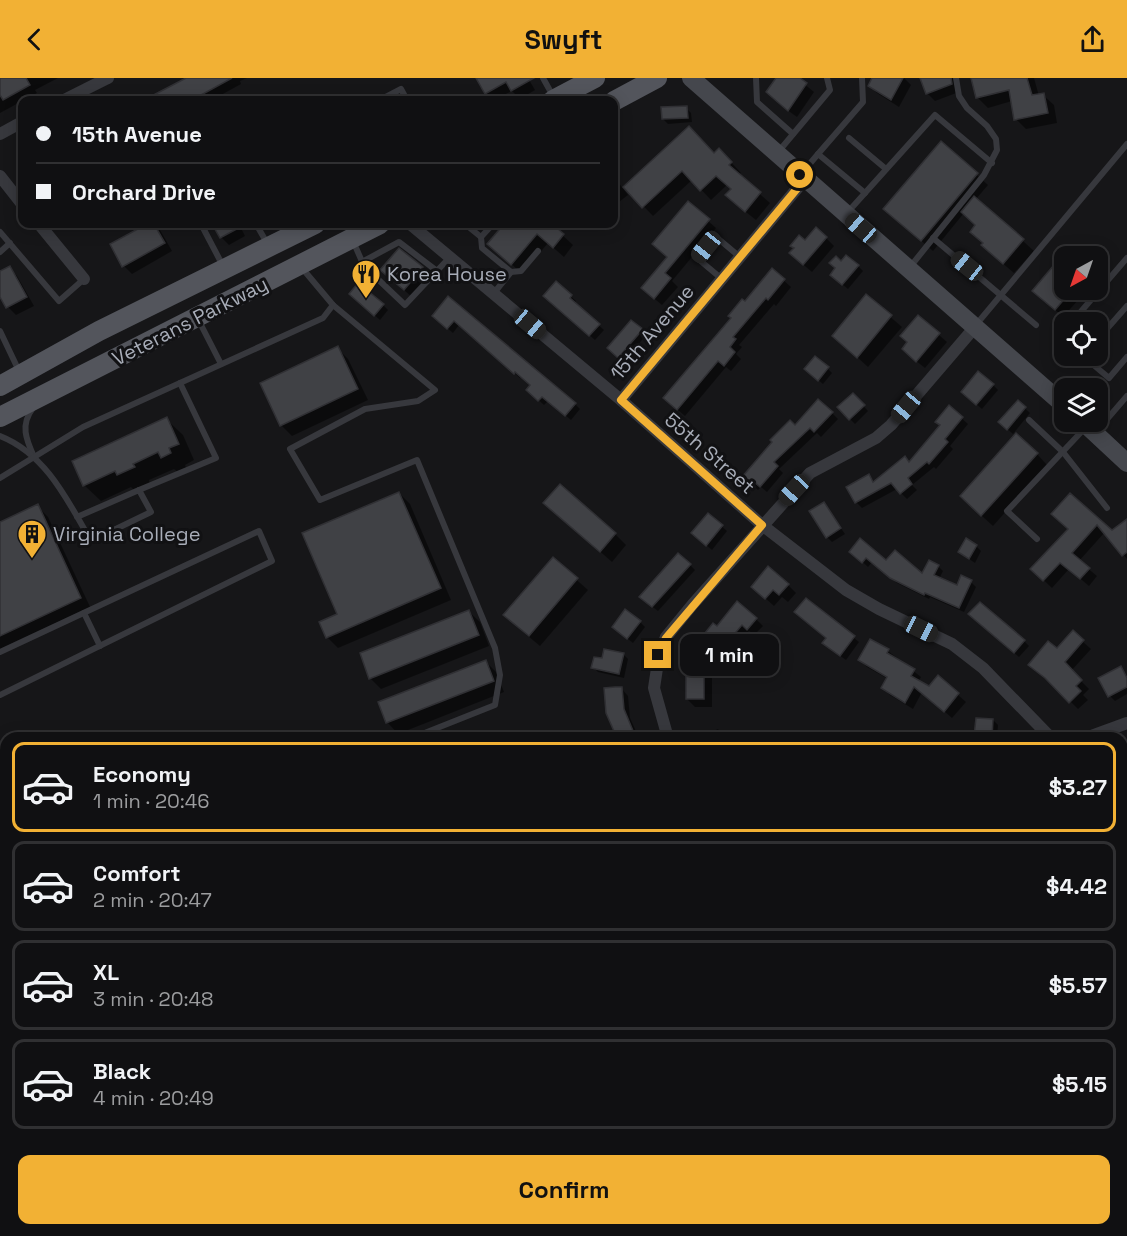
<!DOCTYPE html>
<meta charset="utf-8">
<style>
:root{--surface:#101012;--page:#1e1e20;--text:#f1f3f6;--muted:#9c9d9f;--line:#303032;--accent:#f2b134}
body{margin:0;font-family:"Space Grotesk",sans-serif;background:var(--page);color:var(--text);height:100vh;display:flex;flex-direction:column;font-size:22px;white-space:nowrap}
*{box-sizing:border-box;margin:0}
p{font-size:20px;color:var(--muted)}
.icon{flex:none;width:33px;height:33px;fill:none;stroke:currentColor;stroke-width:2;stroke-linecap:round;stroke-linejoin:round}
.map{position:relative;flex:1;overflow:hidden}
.drawer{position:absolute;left:0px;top:654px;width:1128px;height:504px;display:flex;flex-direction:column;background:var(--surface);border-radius:18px 18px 0 0;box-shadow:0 3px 15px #0003,0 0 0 2px var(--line)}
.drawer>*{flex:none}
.top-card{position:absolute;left:18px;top:18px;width:600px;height:132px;border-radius:12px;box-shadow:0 3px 15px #0003,0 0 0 2px var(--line);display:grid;align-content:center;height:132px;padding:0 18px;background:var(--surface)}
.needle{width:39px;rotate:220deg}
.controls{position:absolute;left:1054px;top:168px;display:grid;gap:12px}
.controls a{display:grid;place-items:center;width:54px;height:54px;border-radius:12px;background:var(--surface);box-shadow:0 3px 15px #0003,0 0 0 2px var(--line);font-size:30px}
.end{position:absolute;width:27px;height:27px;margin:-14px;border:8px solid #f2b134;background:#111;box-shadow:0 0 0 3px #111}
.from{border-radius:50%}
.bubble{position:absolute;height:42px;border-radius:12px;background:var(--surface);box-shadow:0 3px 15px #0003,0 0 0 2px var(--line);font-size:20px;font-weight:800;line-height:42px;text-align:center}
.car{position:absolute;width:18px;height:36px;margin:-18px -9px;border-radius:8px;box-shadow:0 0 4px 2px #0007;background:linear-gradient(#222 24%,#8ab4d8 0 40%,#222 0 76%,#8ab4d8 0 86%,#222 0)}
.top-card b{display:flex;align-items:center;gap:21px;height:57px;font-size:22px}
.top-card b+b{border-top:2px solid var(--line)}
.top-card i{width:15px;height:15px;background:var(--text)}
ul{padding:10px 0 0;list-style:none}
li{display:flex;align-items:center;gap:18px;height:90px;margin:0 12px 9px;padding:0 6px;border:3px solid var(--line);border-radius:12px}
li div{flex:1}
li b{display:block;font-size:22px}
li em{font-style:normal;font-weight:800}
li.on{border-color:var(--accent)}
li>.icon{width:54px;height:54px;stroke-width:1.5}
.action{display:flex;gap:12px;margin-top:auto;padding:12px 18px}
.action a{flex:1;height:69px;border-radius:12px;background:var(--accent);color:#111;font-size:24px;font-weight:800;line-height:69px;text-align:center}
header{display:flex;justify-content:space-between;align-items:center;height:78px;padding:0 18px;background:var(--accent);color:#111;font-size:27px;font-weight:800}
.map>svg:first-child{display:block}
.built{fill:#222225}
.shadow{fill:#0007}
.building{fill:#404145;stroke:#303034;stroke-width:1.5}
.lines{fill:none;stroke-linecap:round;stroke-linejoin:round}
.service{stroke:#37383d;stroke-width:6}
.minor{stroke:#37383d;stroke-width:12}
.secondary{stroke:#45474d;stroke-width:18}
.primary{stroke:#53555c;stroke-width:20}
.rail-casing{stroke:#4a4c52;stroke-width:6}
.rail{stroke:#111113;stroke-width:4;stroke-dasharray:11;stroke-linecap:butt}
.route{stroke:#f2b134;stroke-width:8}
.labels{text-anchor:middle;stroke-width:6;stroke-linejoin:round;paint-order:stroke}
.poi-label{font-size:20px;fill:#a8adb8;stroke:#111113;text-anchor:start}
.street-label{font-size:20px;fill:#a8adb8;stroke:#111113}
</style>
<header><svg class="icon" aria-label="back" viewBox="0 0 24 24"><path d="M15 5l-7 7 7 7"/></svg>Swyft<svg class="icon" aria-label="share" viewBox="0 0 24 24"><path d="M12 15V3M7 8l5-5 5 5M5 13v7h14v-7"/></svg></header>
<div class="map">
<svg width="1127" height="1158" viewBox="0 0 1127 1158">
<rect width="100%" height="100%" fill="#161618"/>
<path class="built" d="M167 1152H752V1158H149Z"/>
<g class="shadow">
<path d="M0 0H58L35 12 37 15 0 35Z"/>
<path d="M189 0H247L240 3 241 6 212 22H136L145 16 150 21Z"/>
<path d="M482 0H528L535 12 520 21 512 13 493 22 486 15 478 2Z"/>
<path d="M778 0H797L814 14 797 39 783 29 768 14Z"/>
<path d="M873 0H904L911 7 899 29 877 15 869 7Z"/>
<path d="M921 0H953L959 14 935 23 927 15Z"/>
<path d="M972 0H1034L1039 18 1043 17 1054 27 1057 45 1026 51 1016 41 1012 23 988 30 977 19Z"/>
<path d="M686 30 691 35 692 44 668 46 663 41Z"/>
<path d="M941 65 988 107 976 121 1034 173 1014 195 994 178 984 166 977 147 964 135 933 173 896 141Z"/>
<path d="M714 77 729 82 741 95 738 97 770 125 756 142 737 127 732 112 727 107 711 122 692 102 653 138 625 109Z"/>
<path d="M614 99 628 117 615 127 614 126Z"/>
<path d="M688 125 716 150 672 203 678 209 662 227 650 217 668 179Z"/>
<path d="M150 146H153L160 152 172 173 132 196 124 188 112 167Z"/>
<path d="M214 146H239L245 158 229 167 221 159Z"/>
<path d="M505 146H567L559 154 573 167 564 179 548 165 522 196 489 165Z"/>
<path d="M826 160 834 168 812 194 799 183 795 170 805 164Z"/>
<path d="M399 172 430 198 412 219 390 200Z"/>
<path d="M1068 172 1076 178H1065V212H1087L1063 239 1034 213Z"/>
<path d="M858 188 863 193 848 211 837 202Z"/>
<path d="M9 190 17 198 34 228 16 237 8 229 0 215V195Z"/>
<path d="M772 192 791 209 776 228 774 226 739 267 742 269 736 276 741 281 731 293 726 289 685 338 672 327 745 225Z"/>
<path d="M556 205 576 223 574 226 604 252 595 262 550 223Z"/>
<path d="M866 218 902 249 868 289 834 258Z"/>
<path d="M356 221 383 227 388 232 380 242Z"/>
<path d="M448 221 575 326 580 331 571 342 548 323 544 327 533 317 532 307 521 298 520 300 459 247 453 255 439 243Z"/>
<path d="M918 239 947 264 925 290 911 279 909 265Z"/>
<path d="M642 252 646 257 624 284 614 275Z"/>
<path d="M337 270 348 281 368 322 292 358 281 347Z"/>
<path d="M828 291 832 295 823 306 811 296Z"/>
<path d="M993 307 998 312 982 331 968 319Z"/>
<path d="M853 317 868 333 855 346 839 330Z"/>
<path d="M1018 324 1030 335 1013 356 1005 349Z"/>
<path d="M949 329 968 346 950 368 953 371 936 391 934 389 912 407 917 412 907 421 897 411 862 430 856 424 869 398 875 404 910 385 941 348Z"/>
<path d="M832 335 838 341 821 359 817 355 779 391 783 395 767 414 761 409 758 412 750 405 795 350Z"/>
<path d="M166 341 183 357 194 382 185 387 187 392 179 395 174 391 149 402 150 406 135 413 131 409 101 423 84 407Z"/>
<path d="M1037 376 1047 387 993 448 972 429Z"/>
<path d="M399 415 410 426 451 522 338 570 327 559Z"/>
<path d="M1070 417 1112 454 1127 447V481L1105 454 1079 483 1097 498 1089 508 1069 491 1052 510 1032 491 1069 451Z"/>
<path d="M545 425 615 456 626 467 612 484Z"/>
<path d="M824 426 845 456 832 464 827 459Z"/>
<path d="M37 428 48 439 91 531 0 573V445Z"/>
<path d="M709 437 727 453 712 472 698 460Z"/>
<path d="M976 468 981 473 975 485 959 474Z"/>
<path d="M851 473 923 497 938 488 943 493 939 501 957 509 971 504 976 509 964 534 930 519 929 521 897 505 872 484 868 489Z"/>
<path d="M553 481 588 512 540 568 516 548Z"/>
<path d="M690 487 695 492 658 533 646 524Z"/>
<path d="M788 507 796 515 788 524 782 519 774 528 753 509Z"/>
<path d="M806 522 859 564 846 582 829 570 827 561Z"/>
<path d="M469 534 480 544 489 568 381 611 370 600Z"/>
<path d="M756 541 763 548 754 557 749 553 731 574 737 580 732 586 726 581 720 587 703 570 717 550Z"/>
<path d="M975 541 1024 563 1029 568 1019 579Z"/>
<path d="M640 544 645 549 633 565 619 554Z"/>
<path d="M1073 555 1091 571 1071 593 1089 611 1083 617 1088 622 1078 631 1053 606 1030 587 1058 572Z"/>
<path d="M888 573 921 599 918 604 929 610 938 599 966 624 952 640 922 614 913 631 890 617 882 610 888 601 867 589 860 582Z"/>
<path d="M623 576 628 581 624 600 598 594 593 589 603 582Z"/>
<path d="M485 583 496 594 504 614 398 656 388 645 380 625Z"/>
<path d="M704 590 712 598V629H695L687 621Z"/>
<path d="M1120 590 1127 598V616L1115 623 1110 618Z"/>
<path d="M621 610 628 618 630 640 639 660H619Z"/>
<path d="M993 642 998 647 997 660H978L976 658Z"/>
<path d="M718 651 725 660H705L704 657Z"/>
<path d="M1127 682V706L1122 708V684Z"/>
<path d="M6 777V938L0 921V779Z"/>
<path d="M1127 835V858L1122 861V837Z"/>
<path d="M0 1004 6 1010V1109L0 1102Z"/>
<path d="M1122 1007 1127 1012 1122 1024Z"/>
<path d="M235 1152H648L650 1158H237Z"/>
<path d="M866 1152H883L887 1158H869Z"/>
<path d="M974 1152H1000L1004 1158H978Z"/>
<path d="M1084 1152H1110L1117 1158H1085L1082 1155Z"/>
</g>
<g class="building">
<path d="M0 0H26L30 7 3 22 0 17Z"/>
<path d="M186 0H232L192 22H144Z"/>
<path d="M476 0H534L511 13 506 4 485 16Z"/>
<path d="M776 0H800L807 5 788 33 766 14Z"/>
<path d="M872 0H903L891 22 868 8Z"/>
<path d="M920 0H951L952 6 926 16Z"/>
<path d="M971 0H1027L1032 17 1044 15 1048 35 1014 42 1009 12 976 20Z"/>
<path d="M687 28 688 40 662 41 661 29Z"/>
<path d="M689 48 714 75 719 70 732 84 729 87 761 114 745 134 725 117 731 111 716 98 700 113 682 93 642 130 623 109Z"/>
<path d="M941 63 978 95 921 163 883 131Z"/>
<path d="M974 118 1024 161 1003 186 981 167 983 165 970 154 975 147 961 134Z"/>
<path d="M688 123 710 141 665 195 671 200 654 221 641 210 667 179 652 166Z"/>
<path d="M147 146H154L165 165 122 189 110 166Z"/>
<path d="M212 146H246L220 160Z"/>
<path d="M504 146H552L564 156 553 170 537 156 511 187 487 166Z"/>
<path d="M816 149 827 159 803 187 789 175 794 170 790 168 799 157 805 162Z"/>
<path d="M399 170 423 189 404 212 380 192Z"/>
<path d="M1065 174V212H1072L1055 232 1032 213Z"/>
<path d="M846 177 859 187 842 207 830 197 835 190 829 185 836 178 841 183Z"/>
<path d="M10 188 27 219 6 230 0 219V193Z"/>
<path d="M772 190 785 201 768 222 766 220 733 259 736 261 730 269 735 274 724 288 718 283 677 332 663 320 731 240 728 238 742 221 745 223Z"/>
<path d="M556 203 572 217 570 220 600 246 589 258 543 218Z"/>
<path d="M358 205 384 226 374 238 349 216Z"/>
<path d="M866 216 892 237 857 280 832 258Z"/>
<path d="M448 218 576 325 565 338 542 319 538 323 526 312 530 307 515 294 514 296 454 243 447 251 432 238Z"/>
<path d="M918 237 940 255 916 284 902 271 907 264 900 258Z"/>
<path d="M631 242 643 251 618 280 607 270Z"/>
<path d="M338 268 358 311 280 348 260 305Z"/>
<path d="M815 278 829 289 818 303 804 291Z"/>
<path d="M978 293 994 306 976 327 961 314Z"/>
<path d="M853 315 865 327 849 342 837 329Z"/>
<path d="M818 321 833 334 814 354 810 350 774 384 778 388 760 409 754 404 751 407 742 399 772 364 770 362 790 342 795 347Z"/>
<path d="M1018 322 1026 329 1007 352 998 344Z"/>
<path d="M949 327 963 339 945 361 948 364 929 386 927 384 908 400 912 406 900 416 891 405 855 425 846 409 869 396 873 404 905 378 909 384 940 347 935 344Z"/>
<path d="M167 339 179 366 169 370 171 375 161 380 158 374 133 386 135 389 117 397 115 393 83 408 72 383Z"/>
<path d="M1016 355 1038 375 981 438 960 418Z"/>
<path d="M560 406 616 455 600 474 543 425Z"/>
<path d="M399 414 441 510 326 560 319 544 337 536 302 455Z"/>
<path d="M1070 415 1112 452 1127 441V474L1122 478 1097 447 1072 475 1090 490 1080 501 1060 485 1043 503 1030 491 1068 451 1051 436Z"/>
<path d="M824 424 841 450 826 460 809 433Z"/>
<path d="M38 426 81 520 0 558V444Z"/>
<path d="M708 435 723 447 706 468 691 455Z"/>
<path d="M860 460 886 482 895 472 922 495 929 482 939 487 934 497 957 507 961 497 972 502 959 530 925 515 924 517 890 500 866 480 862 485 849 474Z"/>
<path d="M966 460 977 467 969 481 958 474Z"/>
<path d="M678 475 691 486 652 529 639 519Z"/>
<path d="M553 479 578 500 529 558 503 537Z"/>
<path d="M768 488 789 506 779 517 773 512 765 521 751 509Z"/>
<path d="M806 520 855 558 840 578 822 565 826 560 794 534Z"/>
<path d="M737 523 757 540 747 552 742 547 725 567 731 572 724 580 718 575 713 581 701 571 706 565 701 560 713 545 717 548Z"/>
<path d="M980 524 1025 562 1014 575 968 536Z"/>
<path d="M625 531 641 543 627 561 612 549Z"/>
<path d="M469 532 479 557 369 601 360 575Z"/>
<path d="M1073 552 1084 562 1065 584 1082 602 1076 608 1081 613 1069 625 1045 600 1028 587 1048 563 1057 570Z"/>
<path d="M870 561 889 571 887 575 915 591 911 598 929 608 938 597 959 615 944 634 914 609 905 625 881 610 887 599 858 582Z"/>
<path d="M604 571 624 575 619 596 591 590 594 579 602 580Z"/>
<path d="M486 582 494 603 386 645 378 624Z"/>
<rect x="686" y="588" width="18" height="33"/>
<path d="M1121 588 1127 600V609L1108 619 1098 600Z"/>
<path d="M615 609H622L624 631 636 660H617L606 635 604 610Z"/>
<path d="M976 640 993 641 992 660 974 658Z"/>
</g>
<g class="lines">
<g class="service">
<path d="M543 0 553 18"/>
<path d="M756 0 757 24 793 56"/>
<path d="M380 22 401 11 407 22"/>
<path d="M849 60 886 91"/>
<path d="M779 73 830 12 827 0"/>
<path d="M818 76 863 24 862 0"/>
<path d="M802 95 818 76 865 115"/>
<path d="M847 135 935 37 992 85"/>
<path d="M201 146 223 188"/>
<path d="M256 146 267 165"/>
<path d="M465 146 481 159 482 170 511 194 521 193 538 173"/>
<path d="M0 154 59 223 84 201"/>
<path d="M481 159 493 146"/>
<path d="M933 160 1036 247"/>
<path d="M353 163 364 188 405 227 450 179"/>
<path d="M0 174 10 165"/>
<path d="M362 184 399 164 437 193"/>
<path d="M910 189 984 97 997 72 996 61 987 48 967 30 959 18 956 0"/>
<path d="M302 190 333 227 435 312 418 323 365 331 290 371 320 422 417 382 495 570 500 597 495 627 412 660"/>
<path d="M722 201 697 180 715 158 740 179"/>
<path d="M494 215 511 194"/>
<path d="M198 241 221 286"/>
<path d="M1072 244 1127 180"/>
<path d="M975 248 1127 66"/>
<path d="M0 253 19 293"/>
<path d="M1065 253 1061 258 1065 262"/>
<path d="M1098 261 1127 228"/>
<path d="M1083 278 1109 300 1127 279"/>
<path d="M33 330C20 347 26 361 34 379"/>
<path d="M1029 342 1063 374 1107 430"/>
<path d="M1096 354 1127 318"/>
<path d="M0 358C46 376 68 423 91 463L151 434 139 412 77 439"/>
<path d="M0 400 83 349 323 240 333 227"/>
<path d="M139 412 216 380 180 305"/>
<path d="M1037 461 1007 433 1085 350"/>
<path d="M84 535 100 568"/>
<path d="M0 574 259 453 272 483 0 617"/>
<path d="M0 766 6 764"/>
<path d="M210 1152 213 1158"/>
</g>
<g class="minor">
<path d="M64 22 108 0"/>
<path d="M0 56 22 44"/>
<path d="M0 98 22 126"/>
<path d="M39 146 84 201"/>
<path d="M410 146 621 322 762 447 846 512 879 531 952 566 983 590 1051 660"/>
<path d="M621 322 805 101"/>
<path d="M668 660 654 610 659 577 666 559 693 526 810 395 876 360 891 347 975 249"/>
<path d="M1086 660 1127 645"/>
<path d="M1122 791 1127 789"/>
<path d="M1122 1111 1127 1116"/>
<path d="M923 1152 927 1158"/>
<path d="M77 1158 97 1152"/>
<path d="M772 1158 773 1152"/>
</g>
<g class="secondary">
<path d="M691 0 1065 328"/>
<path d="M1083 344 1127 385"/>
</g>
<g class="primary">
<path d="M553 22 595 0"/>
<path d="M614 23 657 0"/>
<path d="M0 308 99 253 315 146"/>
<path d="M0 339 380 146"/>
</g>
<g class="rail-casing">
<g id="rail">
<path d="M1122 758 1127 756"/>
<path d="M0 1154 6 1152"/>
</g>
</g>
<use href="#rail" class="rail"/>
</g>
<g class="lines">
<path class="route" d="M658 577 666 560 762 447 621 322 805 101 800 97"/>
</g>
<defs>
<g id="restaurant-pin" transform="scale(1.5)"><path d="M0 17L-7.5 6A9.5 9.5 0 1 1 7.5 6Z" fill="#f2b134" stroke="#111113"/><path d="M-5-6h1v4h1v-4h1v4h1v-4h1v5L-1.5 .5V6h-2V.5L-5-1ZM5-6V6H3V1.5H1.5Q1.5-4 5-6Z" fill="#111"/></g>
<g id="building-pin" transform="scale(1.5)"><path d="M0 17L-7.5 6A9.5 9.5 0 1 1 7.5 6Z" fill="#f2b134" stroke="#111113"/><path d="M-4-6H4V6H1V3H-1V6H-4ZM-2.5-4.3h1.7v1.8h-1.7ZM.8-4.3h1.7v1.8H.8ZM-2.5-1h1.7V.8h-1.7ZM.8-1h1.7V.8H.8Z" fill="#111"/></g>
</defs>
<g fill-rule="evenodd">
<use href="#restaurant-pin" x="366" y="196"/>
<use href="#building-pin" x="32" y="456"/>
</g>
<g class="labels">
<g class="poi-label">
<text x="387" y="203">Korea House</text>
<text x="53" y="463">Virginia College</text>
</g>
<g class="street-label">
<text transform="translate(190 243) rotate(-27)" y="7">Veterans Parkway</text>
<text transform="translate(652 254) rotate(-50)" y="7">15th Avenue</text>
<text transform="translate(710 375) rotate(41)" y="7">55th Street</text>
</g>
</g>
</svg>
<div class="controls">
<a><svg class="needle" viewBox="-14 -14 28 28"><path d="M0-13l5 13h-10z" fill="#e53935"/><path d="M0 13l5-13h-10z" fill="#9c9d9f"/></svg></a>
<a><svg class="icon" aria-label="locate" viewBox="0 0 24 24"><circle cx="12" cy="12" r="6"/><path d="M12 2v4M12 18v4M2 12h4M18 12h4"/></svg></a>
<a><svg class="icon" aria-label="layers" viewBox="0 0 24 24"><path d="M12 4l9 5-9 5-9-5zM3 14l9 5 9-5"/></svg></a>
</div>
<i class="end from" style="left:800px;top:97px"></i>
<i class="end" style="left:658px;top:577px"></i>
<div class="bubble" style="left:680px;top:556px;width:99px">1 min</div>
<i class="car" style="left:861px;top:150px;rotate:311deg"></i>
<i class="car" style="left:706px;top:169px;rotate:219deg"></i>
<i class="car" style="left:967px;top:188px;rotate:309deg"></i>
<i class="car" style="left:530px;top:246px;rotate:130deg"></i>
<i class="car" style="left:906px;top:329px;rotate:220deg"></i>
<i class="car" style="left:794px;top:412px;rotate:223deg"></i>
<i class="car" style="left:921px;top:551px;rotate:116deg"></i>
<div class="top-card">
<b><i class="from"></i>15th Avenue</b>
<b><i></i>Orchard Drive</b>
</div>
<section class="drawer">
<ul>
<li class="on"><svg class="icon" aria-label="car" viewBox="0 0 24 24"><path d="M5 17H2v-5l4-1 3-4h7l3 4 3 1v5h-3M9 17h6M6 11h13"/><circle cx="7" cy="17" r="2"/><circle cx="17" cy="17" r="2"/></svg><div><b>Economy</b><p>1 min · 20:46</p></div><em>$3.27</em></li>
<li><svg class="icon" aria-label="car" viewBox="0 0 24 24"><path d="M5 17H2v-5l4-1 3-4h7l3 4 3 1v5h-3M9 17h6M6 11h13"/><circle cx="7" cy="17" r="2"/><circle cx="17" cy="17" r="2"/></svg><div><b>Comfort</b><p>2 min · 20:47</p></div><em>$4.42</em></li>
<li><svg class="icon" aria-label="car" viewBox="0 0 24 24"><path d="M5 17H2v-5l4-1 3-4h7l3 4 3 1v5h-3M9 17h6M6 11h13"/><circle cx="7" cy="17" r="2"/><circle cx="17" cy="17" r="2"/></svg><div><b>XL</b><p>3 min · 20:48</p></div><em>$5.57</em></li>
<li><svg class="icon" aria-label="car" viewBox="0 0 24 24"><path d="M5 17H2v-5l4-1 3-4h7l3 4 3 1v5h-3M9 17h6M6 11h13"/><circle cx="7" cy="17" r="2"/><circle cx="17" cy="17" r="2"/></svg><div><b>Black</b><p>4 min · 20:49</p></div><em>$5.15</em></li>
</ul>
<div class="action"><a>Confirm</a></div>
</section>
</div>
